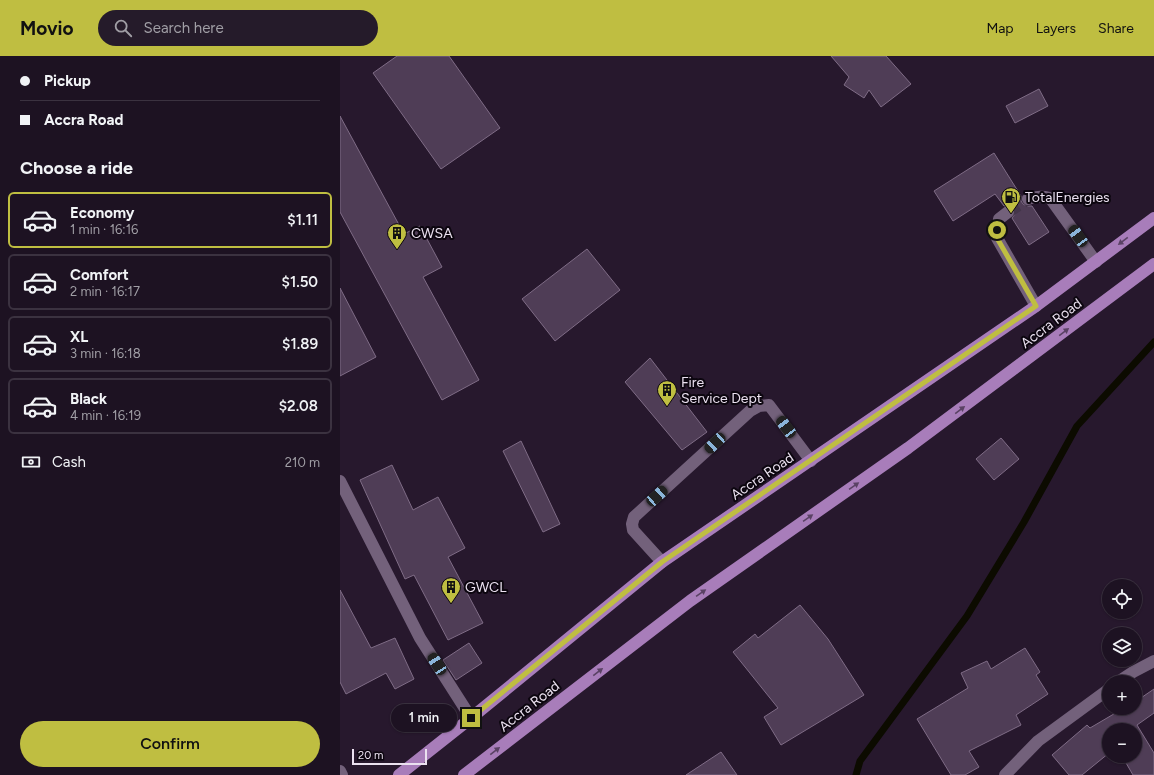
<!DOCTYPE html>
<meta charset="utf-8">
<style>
:root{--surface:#1d1222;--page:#251b2a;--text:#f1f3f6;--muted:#a09ea5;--line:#3b3240;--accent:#bfbe41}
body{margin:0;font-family:Figtree,sans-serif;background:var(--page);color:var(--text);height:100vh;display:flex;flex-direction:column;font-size:15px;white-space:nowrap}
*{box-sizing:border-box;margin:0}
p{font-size:13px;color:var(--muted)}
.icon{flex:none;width:22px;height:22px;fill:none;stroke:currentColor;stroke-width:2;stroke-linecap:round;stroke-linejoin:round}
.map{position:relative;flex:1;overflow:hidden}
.drawer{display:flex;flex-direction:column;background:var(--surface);width:340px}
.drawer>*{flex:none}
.top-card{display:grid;align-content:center;height:88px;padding:0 20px;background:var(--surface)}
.tools{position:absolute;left:762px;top:523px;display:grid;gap:8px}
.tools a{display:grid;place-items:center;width:40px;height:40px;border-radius:50%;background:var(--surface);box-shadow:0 1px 3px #0004,0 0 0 1px var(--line);font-size:20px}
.scale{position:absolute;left:12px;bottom:10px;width:75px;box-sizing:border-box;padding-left:4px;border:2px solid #ebe1f0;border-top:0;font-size:11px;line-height:14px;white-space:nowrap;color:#ebe1f0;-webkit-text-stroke:3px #0c060f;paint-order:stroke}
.end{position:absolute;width:18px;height:18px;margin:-9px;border:5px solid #bfbe41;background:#111;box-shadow:0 0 0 2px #111}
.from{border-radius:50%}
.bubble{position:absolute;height:28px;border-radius:14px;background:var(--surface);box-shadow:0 1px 3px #0004,0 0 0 1px var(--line);font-size:13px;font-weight:600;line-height:28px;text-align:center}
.car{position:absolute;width:12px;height:24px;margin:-12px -6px;border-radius:5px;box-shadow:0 0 3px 1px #0007;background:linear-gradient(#222 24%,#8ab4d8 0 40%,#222 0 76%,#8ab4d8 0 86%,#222 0)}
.top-card b{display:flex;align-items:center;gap:14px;height:38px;font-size:15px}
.top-card b+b{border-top:1px solid var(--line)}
.top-card i{width:10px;height:10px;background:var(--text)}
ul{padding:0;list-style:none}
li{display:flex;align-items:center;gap:12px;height:56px;margin:0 8px 6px;padding:0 12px;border:2px solid var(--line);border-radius:6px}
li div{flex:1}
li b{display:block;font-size:15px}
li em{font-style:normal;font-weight:600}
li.active{border-color:var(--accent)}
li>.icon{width:36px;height:36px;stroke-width:1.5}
h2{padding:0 20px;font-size:18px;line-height:48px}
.pay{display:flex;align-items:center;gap:10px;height:44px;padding:0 20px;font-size:15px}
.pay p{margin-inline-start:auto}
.action{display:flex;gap:8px;margin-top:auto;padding:8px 20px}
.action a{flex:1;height:46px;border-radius:24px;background:var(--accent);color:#111;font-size:16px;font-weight:600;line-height:46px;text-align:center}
header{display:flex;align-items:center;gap:24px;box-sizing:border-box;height:56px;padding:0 20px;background:var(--accent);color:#111}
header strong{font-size:19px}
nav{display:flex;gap:22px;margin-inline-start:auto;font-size:14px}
.search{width:280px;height:36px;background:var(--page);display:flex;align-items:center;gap:10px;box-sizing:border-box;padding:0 14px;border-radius:22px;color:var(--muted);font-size:15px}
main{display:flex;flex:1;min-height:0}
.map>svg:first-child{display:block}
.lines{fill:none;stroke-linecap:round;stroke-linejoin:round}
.stream{stroke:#0c0b00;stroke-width:7}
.building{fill:#4f3d56;stroke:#7f6c86}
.minor-tunnel{stroke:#44364a;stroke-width:12;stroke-dasharray:12 6;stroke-linecap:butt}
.minor{stroke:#73617b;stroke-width:12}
.major{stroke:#a87dba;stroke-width:12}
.oneway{fill:#5a4264}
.route{stroke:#bfbe41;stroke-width:5}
.labels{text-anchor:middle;stroke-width:4;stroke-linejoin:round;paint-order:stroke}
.poi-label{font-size:14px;fill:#ebe1f0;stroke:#0c060f;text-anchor:start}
.street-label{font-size:14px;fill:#ebe1f0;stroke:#0c060f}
</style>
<header>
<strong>Movio</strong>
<div class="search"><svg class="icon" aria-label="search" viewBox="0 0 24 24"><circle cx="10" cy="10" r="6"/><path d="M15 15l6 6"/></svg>Search here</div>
<nav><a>Map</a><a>Layers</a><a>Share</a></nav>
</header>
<main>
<section class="drawer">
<div class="top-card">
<b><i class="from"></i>Pickup</b>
<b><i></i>Accra Road</b>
</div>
<h2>Choose a ride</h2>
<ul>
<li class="active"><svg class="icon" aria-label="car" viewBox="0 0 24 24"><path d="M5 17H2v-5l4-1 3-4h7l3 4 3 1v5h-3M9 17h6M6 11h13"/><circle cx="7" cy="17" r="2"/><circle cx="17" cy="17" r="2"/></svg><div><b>Economy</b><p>1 min · 16:16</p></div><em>$1.11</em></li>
<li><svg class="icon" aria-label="car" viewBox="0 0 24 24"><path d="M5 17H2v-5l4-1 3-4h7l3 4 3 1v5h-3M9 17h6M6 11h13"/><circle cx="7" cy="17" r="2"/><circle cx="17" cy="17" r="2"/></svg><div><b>Comfort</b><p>2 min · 16:17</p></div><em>$1.50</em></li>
<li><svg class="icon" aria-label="car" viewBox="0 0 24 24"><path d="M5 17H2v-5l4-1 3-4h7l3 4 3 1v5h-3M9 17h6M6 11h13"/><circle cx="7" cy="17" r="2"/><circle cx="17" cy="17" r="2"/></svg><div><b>XL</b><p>3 min · 16:18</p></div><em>$1.89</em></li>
<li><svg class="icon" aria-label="car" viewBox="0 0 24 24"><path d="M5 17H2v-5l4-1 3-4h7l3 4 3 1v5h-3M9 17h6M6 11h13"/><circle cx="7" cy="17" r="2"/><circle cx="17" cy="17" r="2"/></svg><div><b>Black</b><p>4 min · 16:19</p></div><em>$2.08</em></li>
</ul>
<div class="pay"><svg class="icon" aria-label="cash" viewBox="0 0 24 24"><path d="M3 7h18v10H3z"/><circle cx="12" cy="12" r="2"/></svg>Cash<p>210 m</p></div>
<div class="action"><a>Confirm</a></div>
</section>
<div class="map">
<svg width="814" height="719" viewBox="0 0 814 719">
<rect width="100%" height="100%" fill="#27182d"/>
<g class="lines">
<path class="stream" d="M516 719 520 705 627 560 684 466 737 370 814 286"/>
</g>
<g class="building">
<path d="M57 0H109L160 72 101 113 33 17Z"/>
<path d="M491 0H546L571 28 541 51 529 34 524 42 504 29 509 21Z"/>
<path d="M699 33 708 50 675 67 666 50Z"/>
<path d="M0 60 64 178 80 170 102 211 83 221 139 324 102 344 0 156Z"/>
<path d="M654 97 681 140V145L683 148 687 150H692L709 176 689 189 672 162 675 158 674 152 670 149 664 150 655 138 613 165 594 135Z"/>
<path d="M247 193 280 234 215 285 182 243Z"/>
<path d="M0 232 36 301 0 320Z"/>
<path d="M310 302 367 376 342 394 285 326Z"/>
<path d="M661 382 679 403 654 424 636 403Z"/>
<path d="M181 385 220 468 203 476 163 395Z"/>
<path d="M52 409 73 454 98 441 125 492 108 501 143 567 108 584 74 519 65 523 20 424Z"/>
<path d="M0 534 31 592 55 582 74 623 55 633 46 617 6 638 0 626Z"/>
<path d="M460 549 488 583 524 639 441 689 424 661 438 652 393 596 415 578 418 582Z"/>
<path d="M129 587 142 607 116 624 103 604Z"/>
<path d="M685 592 700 616 696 619 708 638 676 659 681 669 629 695 639 711 625 719H611L577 663 628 632 621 617 647 605 651 613Z"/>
<path d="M814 633V657L797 669 814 697V719H793L782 700H795V674H769V697L742 719H729L712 699 747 669 750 672 784 652H795V646Z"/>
<path d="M381 696 397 719H346Z"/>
</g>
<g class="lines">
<path class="minor-tunnel" d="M668 156 688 143"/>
<g class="minor">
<path d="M688 143C696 140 702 140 710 142L756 206"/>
<path d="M668 156 659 163 657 182 696 250"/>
<path d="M0 425 80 582 131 662"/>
<path d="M322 506 293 474 292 468 294 461 410 355 419 350 429 349 471 405"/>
<path d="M778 626 793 616 814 605"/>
<path d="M0 715 2 719"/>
<path d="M665 719 698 685 769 633"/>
</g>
<g class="major">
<path d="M59 719 131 662 322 506 696 250 814 162"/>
<path d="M124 719 350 545 568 392 814 208"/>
</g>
</g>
<defs><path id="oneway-solid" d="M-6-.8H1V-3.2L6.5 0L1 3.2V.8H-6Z"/></defs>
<g class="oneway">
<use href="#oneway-solid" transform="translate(783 185) rotate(143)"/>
<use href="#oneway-solid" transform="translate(724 276) rotate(-37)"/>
<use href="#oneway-solid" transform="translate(620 354) rotate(-37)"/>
<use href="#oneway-solid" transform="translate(514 430) rotate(-35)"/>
<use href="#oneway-solid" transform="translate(468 462) rotate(-35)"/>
<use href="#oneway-solid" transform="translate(361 537) rotate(-35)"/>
<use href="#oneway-solid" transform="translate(258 616) rotate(-38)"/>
<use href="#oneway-solid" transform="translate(155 695) rotate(-38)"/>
</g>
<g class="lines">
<path class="route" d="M131 662 322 506 696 250 657 182V174"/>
</g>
<defs>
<g id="fuel-pin" transform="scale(1)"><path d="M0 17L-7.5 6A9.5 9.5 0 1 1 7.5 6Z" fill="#bfbe41" stroke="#0c060f"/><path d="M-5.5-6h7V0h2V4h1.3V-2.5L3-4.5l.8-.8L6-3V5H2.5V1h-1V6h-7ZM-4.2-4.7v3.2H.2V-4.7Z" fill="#111"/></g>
<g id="building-pin" transform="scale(1)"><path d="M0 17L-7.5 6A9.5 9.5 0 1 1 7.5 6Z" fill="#bfbe41" stroke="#0c060f"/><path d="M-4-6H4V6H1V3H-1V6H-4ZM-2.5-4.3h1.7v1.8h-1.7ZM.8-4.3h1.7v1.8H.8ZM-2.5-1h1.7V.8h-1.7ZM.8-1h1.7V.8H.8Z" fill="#111"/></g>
</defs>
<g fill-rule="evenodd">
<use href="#fuel-pin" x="671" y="141"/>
<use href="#building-pin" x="57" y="177"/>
<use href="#building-pin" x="327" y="334"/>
<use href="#building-pin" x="111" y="531"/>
</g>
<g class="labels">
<g class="poi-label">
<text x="685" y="146">TotalEnergies</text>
<text x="71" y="182">CWSA</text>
<text x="341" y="331">Fire<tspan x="341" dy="16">Service Dept</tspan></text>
<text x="125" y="536">GWCL</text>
</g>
<g class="street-label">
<text transform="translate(711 267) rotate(-37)" y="5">Accra Road</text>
<text transform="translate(422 420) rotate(-34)" y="5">Accra Road</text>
<text transform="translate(189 650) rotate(-38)" y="5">Accra Road</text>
</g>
</g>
</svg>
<div class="tools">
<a><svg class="icon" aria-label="locate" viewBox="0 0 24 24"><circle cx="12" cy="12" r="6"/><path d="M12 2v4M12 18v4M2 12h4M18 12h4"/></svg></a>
<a><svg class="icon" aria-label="layers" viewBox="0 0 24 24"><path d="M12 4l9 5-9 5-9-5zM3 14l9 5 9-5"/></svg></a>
<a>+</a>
<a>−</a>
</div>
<div class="scale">20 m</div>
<i class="end from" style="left:657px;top:174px"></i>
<i class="end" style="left:131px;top:662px"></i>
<div class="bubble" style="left:51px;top:648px;width:66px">1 min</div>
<i class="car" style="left:738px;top:180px;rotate:324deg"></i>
<i class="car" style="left:446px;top:371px;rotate:323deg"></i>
<i class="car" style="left:375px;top:387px;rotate:227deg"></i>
<i class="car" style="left:317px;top:440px;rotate:48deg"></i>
<i class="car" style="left:97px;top:608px;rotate:327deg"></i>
</div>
</main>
